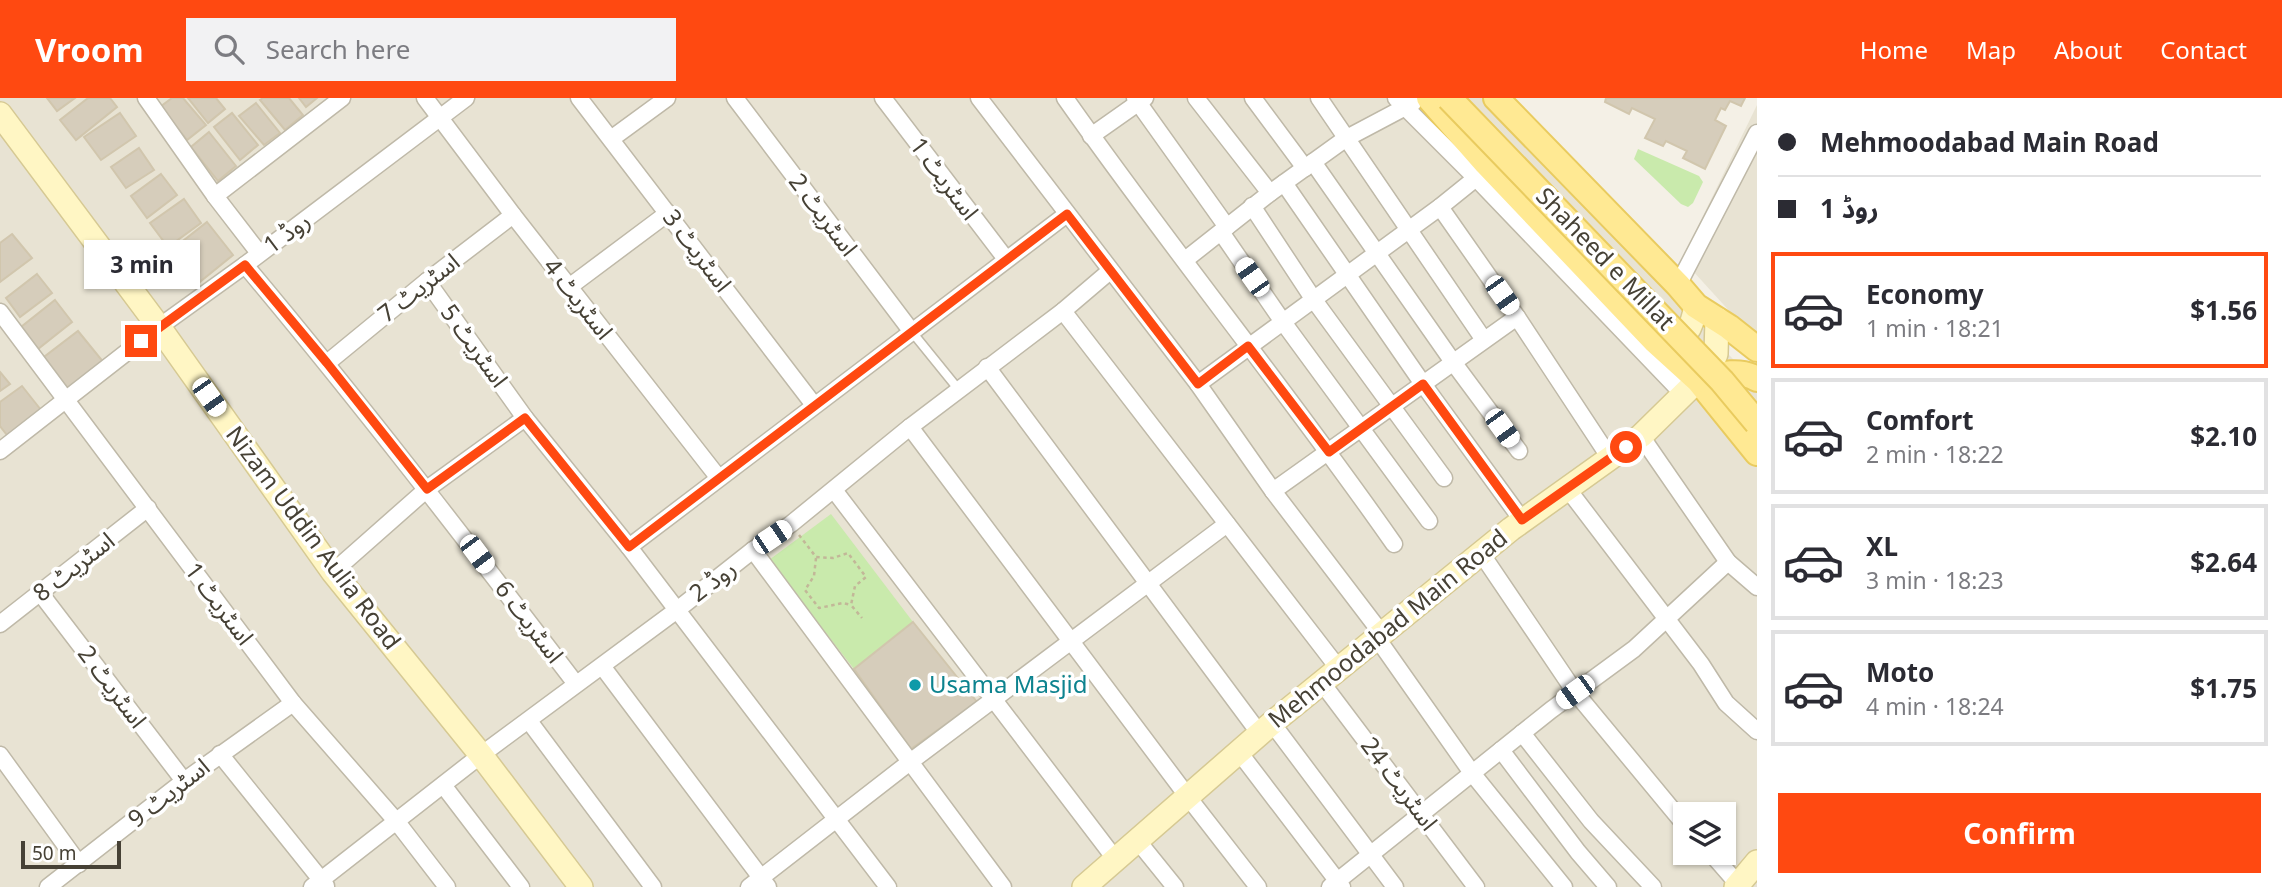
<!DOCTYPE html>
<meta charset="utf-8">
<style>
:root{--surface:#fff;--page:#f2f2f3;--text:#2b2b33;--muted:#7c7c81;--line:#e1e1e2;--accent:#ff4911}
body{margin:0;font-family:"Noto Sans","Noto Sans Arabic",sans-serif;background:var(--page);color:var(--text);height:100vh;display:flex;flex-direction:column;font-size:26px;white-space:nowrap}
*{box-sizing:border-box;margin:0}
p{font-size:23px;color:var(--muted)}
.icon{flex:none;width:38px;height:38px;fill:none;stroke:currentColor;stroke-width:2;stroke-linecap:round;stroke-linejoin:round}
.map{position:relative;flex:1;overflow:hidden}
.side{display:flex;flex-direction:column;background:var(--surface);width:525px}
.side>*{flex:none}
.top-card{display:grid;align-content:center;height:154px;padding:0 21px;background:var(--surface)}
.controls{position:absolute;left:1673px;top:704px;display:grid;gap:14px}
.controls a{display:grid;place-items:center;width:63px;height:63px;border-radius:0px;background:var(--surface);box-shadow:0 2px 5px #0004;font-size:35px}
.scale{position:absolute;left:21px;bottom:18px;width:100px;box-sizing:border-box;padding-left:7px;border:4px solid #464135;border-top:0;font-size:19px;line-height:24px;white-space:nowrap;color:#464135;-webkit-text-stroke:5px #fff;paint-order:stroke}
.end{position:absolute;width:32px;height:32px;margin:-16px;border:9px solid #ff4911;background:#fff;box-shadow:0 0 0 4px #fff}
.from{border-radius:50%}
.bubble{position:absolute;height:49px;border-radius:0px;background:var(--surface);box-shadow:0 2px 5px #0004;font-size:23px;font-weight:700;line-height:49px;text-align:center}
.car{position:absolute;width:21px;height:42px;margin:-21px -10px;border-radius:9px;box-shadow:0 0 5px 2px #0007;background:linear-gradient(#fff 24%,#345 0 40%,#fff 0 76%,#345 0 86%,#fff 0)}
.top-card b{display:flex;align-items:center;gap:24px;height:66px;font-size:26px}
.top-card b+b{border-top:2px solid var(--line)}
.top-card i{width:18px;height:18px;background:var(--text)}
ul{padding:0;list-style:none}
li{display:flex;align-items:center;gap:21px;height:116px;margin:0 14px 10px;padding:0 7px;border:4px solid var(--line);border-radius:0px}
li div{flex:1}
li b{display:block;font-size:26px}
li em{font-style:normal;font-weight:700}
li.current{border-color:var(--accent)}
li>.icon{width:63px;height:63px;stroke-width:1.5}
.primary-button{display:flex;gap:14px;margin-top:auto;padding:14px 21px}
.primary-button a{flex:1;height:80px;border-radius:0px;background:var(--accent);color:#fff;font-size:28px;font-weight:700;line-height:80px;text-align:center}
header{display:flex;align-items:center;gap:42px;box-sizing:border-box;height:98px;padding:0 35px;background:var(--accent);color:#fff}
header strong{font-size:33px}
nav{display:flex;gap:38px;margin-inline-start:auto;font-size:24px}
.search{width:490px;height:63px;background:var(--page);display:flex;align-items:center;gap:18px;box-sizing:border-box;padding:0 24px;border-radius:0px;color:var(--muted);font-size:26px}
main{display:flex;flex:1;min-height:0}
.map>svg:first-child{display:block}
.residential{fill:#e8e3d3;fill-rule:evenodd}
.green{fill:#c9eaac}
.building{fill:#d6cdbb;stroke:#d1c6ad;stroke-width:2}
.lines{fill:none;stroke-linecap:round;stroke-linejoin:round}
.lane-casing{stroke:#bfb9a8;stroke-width:11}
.street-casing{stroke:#bfb9a8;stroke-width:19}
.secondary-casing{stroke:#d6c993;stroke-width:26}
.primary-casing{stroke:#e9cb5f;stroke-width:28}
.path{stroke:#c2b798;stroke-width:2.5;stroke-dasharray:3.5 3.5;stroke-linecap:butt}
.lane{stroke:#fff;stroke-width:8}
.street{stroke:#fff;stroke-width:16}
.secondary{stroke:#fff6c4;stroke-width:23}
.primary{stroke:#ffe993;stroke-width:24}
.primary-bridge-casing{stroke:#e9cb5f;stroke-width:28;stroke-linecap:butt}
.primary-bridge{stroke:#ffe993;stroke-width:24}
.route{stroke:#ff4911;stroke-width:9}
.culture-dot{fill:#0f9aa8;stroke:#fff;stroke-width:2.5}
.labels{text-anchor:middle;stroke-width:7;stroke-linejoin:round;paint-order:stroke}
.street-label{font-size:24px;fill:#464135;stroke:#fff}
.culture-label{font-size:24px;fill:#0d838f;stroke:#fff;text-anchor:start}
</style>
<header>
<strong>Vroom</strong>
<div class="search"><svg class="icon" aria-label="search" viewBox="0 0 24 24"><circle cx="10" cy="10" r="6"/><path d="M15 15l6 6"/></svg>Search here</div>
<nav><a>Home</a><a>Map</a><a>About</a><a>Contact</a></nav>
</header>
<main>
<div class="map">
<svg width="1757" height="789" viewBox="0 0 1757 789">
<rect width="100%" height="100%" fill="#f4f0e6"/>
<g class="residential">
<path d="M0 0H1482L1757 286V789H0ZM1685 716H1724V754H1685Z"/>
<path d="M1757 7V239L1743 228 1682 161Z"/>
</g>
<g class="green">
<path d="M1638 51 1699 78 1703 84 1693 105 1688 109 1681 106 1634 61Z"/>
<path d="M831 416 913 524 854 571 769 462Z"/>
</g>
<g class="building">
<path d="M47 0H75L57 13Z"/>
<path d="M88 0H110L117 9 76 42 60 22Z"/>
<path d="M172 0H183L206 27 187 42 160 9Z"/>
<path d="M188 0H216L225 11 208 25Z"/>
<path d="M263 0H289L303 17 285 32 260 2Z"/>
<path d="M299 0H317L306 9Z"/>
<path d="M1606 0H1745L1741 8 1730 3 1725 12 1721 10 1715 22 1726 28 1705 71 1683 60 1687 53 1666 43 1663 48 1645 40 1655 21 1632 10 1629 16 1605 4Z"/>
<path d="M256 5 280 35 264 47 239 18Z"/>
<path d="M120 15 136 38 101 62 84 39Z"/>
<path d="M232 15 258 47 240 62 214 29Z"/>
<path d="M209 34 236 68 218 83 191 49Z"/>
<path d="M139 50 154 72 126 90 111 69Z"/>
<path d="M161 76 177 97 147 120 131 98Z"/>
<path d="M184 101 201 125 168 149 150 125Z"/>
<path d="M207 124 233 157 196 187 169 154Z"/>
<path d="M12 136 32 160 0 184V145Z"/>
<path d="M37 176 52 195 20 219 6 200Z"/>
<path d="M55 202 72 224 38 251 21 229Z"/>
<path d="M78 233 105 266 67 296 40 262Z"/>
<path d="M0 274 10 286 0 293Z"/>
<path d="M22 288 41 312 7 337 0 328V304Z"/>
<path d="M913 524 977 604 911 651 854 571Z"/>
</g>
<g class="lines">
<g class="lane-casing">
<path id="lane" d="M912 234 959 292"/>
</g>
<g class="street-casing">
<g id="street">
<path d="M146 0 215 98 259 155"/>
<path d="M425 0 513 117 718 379"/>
<path d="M579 0 814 307"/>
<path d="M735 0 912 234"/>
<path d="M883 0 1006 161"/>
<path d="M979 0 1198 286 1273 393 1382 536"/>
<path d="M1065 0C1171 151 1288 294 1394 446"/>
<path d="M1135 0 1227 129"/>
<path d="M1196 0 1270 95"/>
<path d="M1253 0 1305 70"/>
<path d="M1319 0 1484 242"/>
<path d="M1396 0 1476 80 1684 297"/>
<path d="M1091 38 1145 0"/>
<path d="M611 41 667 0"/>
<path d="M1313 64 1453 264 1519 353"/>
<path d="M1284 85 1423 286 1522 422"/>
<path d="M215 98 342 0"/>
<path d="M1252 108 1314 202 1444 380"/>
<path d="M1440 109 1517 219 1610 360"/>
<path d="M1221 134 1283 224 1429 423"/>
<path d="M1185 162 1270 95 1345 41 1413 5"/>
<path d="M245 167C360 304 468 445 576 586"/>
<path d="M427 183 525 320 629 449 888 789"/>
<path d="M1678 187 1757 35"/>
<path d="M569 189 668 115"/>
<path d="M1063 213 1339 571"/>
<path d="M0 214 293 605 397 724 447 789"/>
<path d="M327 265 427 183 513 117"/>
<path d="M987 269 1260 636"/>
<path d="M1198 286 1440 109 1476 80 1481 73"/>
<path d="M910 329 1188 699 1258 789"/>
<path d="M1641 338 1728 464 1757 489"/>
<path d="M0 353 159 229 245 167 466 0"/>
<path d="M1567 390 1701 566 1726 605 1757 633"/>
<path d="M834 392 1116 762"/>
<path d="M1273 393 1517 219"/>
<path d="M629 449 1067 116"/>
<path d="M753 452 1003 789"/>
<path d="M1481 455 1575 594 1685 727"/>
<path d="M333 474 427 391 525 320"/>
<path d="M41 496 184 683"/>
<path d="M0 526 148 410"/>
<path d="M1377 540 1472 675 1564 789"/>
<path d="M602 568 768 789"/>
<path d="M1322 585 1476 789"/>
<path d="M529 623 653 789"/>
<path d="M1272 625 1395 789"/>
<path d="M1522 635 1591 723 1653 789"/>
<path d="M1501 652 1578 754 1608 789"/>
<path d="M1239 654 1342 789"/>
<path d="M220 656 326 788"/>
<path d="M0 657 79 766"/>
<path d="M443 687 521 789"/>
<path d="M1137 742 1175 789"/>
<path d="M1710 754 1738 786"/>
<path d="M48 789 184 683 293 605"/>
<path d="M312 789 481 657 677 512 753 452 791 426 910 329 1063 213 1110 173"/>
<path d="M749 789 910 664 1227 426"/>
<path d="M1330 789 1551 612 1634 551 1728 464"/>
</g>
</g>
<g class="secondary-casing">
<g id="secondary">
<path d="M0 16 159 229 333 474 481 657 581 789"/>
<path d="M1663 245C1687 245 1692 228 1696 208"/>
<path d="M1084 789 1272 625 1511 431 1641 338 1698 282 1712 265 1716 256 1717 221"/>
<path d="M1736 789 1757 764"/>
</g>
</g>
<g class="primary-casing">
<g id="primary">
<path d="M1429 0 1486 65 1654 242 1698 282 1757 355"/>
<path d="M1496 0 1678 187 1696 208 1729 229 1757 251"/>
<path d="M1699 282C1718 277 1739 270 1757 281"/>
</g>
</g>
<g class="path">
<path d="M799 437 816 459 833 460 848 455 866 479 855 488 851 507 862 520"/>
<path d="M816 460 814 478 805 492 819 510 843 505 851 507"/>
</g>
<use href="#lane" class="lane"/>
<use href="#street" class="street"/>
<use href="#secondary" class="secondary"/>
<use href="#primary" class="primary"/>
<g class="primary-bridge-casing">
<path id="primary-bridge" d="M1449 0 1722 283 1757 325"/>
</g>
<use href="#primary-bridge" class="primary-bridge"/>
</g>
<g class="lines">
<path class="route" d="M141 243 245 167 327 265 427 391 525 320 629 449 1067 116 1198 286 1248 248 1329 354 1423 286 1522 422 1626 349"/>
</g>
<circle class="culture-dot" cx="915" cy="587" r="7"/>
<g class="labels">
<g class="street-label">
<text transform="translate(944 81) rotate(53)" y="8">اسٹریٹ 1</text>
<text transform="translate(823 117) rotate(53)" y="8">اسٹریٹ 2</text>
<text transform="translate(287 135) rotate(-37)" y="8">روڈ 1</text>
<text transform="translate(697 153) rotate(53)" y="8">اسٹریٹ 3</text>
<text transform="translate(1605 161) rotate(46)" y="8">Shaheed e Millat</text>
<text transform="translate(419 190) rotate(-38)" y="8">اسٹریٹ 7</text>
<text transform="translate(578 201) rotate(52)" y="8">اسٹریٹ 4</text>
<text transform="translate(474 248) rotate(54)" y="8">اسٹریٹ 5</text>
<text transform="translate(313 440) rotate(53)" y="8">Nizam Uddin Aulia Road</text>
<text transform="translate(74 469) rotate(-38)" y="8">اسٹریٹ 8</text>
<text transform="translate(713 483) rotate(-38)" y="8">روڈ 2</text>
<text transform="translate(219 506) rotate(53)" y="8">اسٹریٹ 1</text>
<text transform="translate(529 524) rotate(53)" y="8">اسٹریٹ 6</text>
<text transform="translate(1388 531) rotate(-39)" y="8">Mehmoodabad Main Road</text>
<text transform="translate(112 589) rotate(53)" y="8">اسٹریٹ 2</text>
<text transform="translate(1399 686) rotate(53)" y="8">اسٹریٹ 24</text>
<text transform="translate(169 695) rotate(-38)" y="8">اسٹریٹ 9</text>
</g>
<g class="culture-label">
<text x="929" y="595">Usama Masjid</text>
</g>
</g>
</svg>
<div class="controls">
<a><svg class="icon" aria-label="layers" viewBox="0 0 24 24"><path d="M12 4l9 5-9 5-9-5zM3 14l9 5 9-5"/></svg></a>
</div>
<div class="scale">50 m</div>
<i class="end from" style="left:1626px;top:349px"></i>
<i class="end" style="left:141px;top:243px"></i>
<div class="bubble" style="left:84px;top:142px;width:116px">3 min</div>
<i class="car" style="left:1252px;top:179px;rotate:325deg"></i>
<i class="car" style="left:1502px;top:197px;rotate:145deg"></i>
<i class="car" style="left:209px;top:299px;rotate:145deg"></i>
<i class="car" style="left:1502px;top:330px;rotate:144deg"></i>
<i class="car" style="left:772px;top:439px;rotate:56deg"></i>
<i class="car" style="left:477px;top:456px;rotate:143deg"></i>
<i class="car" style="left:1575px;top:594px;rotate:234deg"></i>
</div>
<section class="side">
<div class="top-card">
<b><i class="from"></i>Mehmoodabad Main Road</b>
<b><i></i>روڈ 1</b>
</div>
<ul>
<li class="current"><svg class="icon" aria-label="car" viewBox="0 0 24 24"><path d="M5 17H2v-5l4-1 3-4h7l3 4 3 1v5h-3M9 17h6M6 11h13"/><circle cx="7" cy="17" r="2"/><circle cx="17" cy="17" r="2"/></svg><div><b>Economy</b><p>1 min · 18:21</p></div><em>$1.56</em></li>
<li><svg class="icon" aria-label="car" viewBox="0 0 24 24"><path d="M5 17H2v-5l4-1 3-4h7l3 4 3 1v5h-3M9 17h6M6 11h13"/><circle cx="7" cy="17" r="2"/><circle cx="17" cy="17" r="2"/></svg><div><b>Comfort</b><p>2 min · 18:22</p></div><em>$2.10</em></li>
<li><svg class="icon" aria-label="car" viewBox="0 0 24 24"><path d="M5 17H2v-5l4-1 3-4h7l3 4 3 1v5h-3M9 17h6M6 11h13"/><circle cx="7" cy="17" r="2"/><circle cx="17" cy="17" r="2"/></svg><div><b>XL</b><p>3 min · 18:23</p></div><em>$2.64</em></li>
<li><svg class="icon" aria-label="car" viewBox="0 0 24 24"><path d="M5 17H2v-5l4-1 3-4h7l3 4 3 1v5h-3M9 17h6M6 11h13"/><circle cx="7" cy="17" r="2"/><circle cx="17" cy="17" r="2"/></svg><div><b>Moto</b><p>4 min · 18:24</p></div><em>$1.75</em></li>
</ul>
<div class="primary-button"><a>Confirm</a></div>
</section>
</main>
